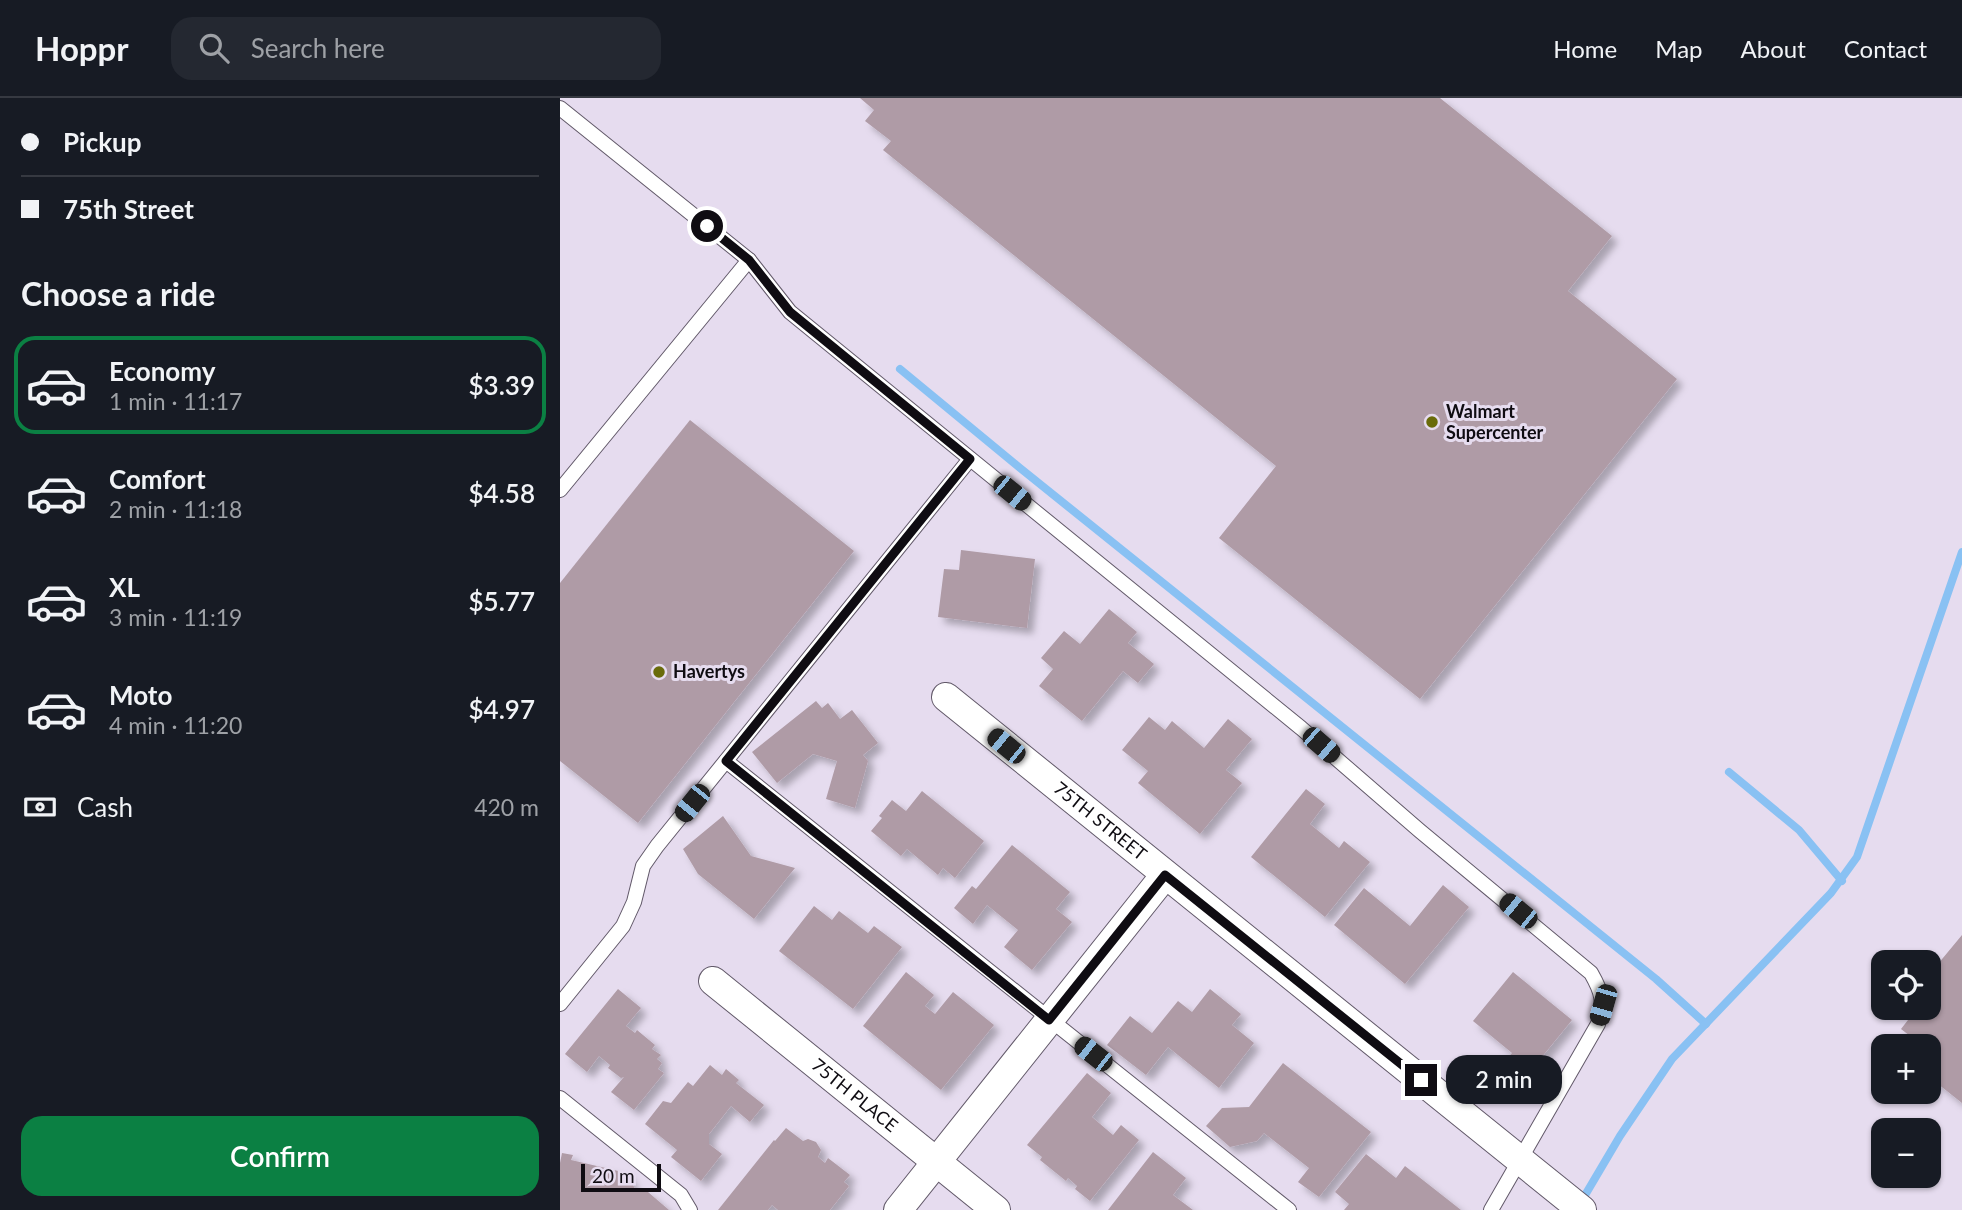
<!DOCTYPE html>
<meta charset="utf-8">
<style>
:root{--surface:#171b24;--page:#242831;--text:#f1f3f6;--muted:#9ea1a6;--line:#363941;--accent:#0b8043}
body{margin:0;font-family:Lato,sans-serif;background:var(--page);color:var(--text);height:100vh;display:flex;flex-direction:column;font-size:26px;white-space:nowrap}
*{box-sizing:border-box;margin:0}
p{font-size:23px;color:var(--muted)}
.icon{flex:none;width:38px;height:38px;fill:none;stroke:currentColor;stroke-width:2;stroke-linecap:round;stroke-linejoin:round}
.map{position:relative;flex:1;overflow:hidden}
.sheet{display:flex;flex-direction:column;background:var(--surface);width:560px}
.sheet>*{flex:none}
.guide{display:grid;align-content:center;height:154px;padding:0 21px;background:var(--surface)}
.tools{position:absolute;left:1311px;top:852px;display:grid;gap:14px}
.tools a{display:grid;place-items:center;width:70px;height:70px;border-radius:14px;background:var(--surface);box-shadow:0 2px 5px #0004;font-size:35px}
.scale{position:absolute;left:21px;bottom:18px;width:80px;box-sizing:border-box;padding-left:7px;border:4px solid #0f0c12;border-top:0;font-size:19px;line-height:24px;white-space:nowrap;color:#0f0c12;-webkit-text-stroke:5px #e6dcef;paint-order:stroke}
.end{position:absolute;width:32px;height:32px;margin:-16px;border:9px solid #0f0c12;background:#fff;box-shadow:0 0 0 4px #fff}
.from{border-radius:50%}
.bubble{position:absolute;height:49px;border-radius:21px;background:var(--surface);box-shadow:0 2px 5px #0004;font-size:23px;font-weight:600;line-height:49px;text-align:center}
.car{position:absolute;width:21px;height:42px;margin:-21px -10px;border-radius:9px;box-shadow:0 0 5px 2px #0007;background:linear-gradient(#222 24%,#8ab4d8 0 40%,#222 0 76%,#8ab4d8 0 86%,#222 0)}
.guide b{display:flex;align-items:center;gap:24px;height:66px;font-size:26px}
.guide b+b{border-top:2px solid var(--line)}
.guide i{width:18px;height:18px;background:var(--text)}
ul{padding:0;list-style:none}
li{display:flex;align-items:center;gap:21px;height:98px;margin:0 14px 10px;padding:0 7px;border:4px solid transparent;border-radius:21px}
li div{flex:1}
li b{display:block;font-size:26px}
li em{font-style:normal;font-weight:600}
li.active{border-color:var(--accent)}
li>.icon{width:63px;height:63px;stroke-width:1.5}
h2{padding:0 21px;font-size:32px;line-height:84px}
.pay{display:flex;align-items:center;gap:18px;height:77px;padding:0 21px;font-size:26px}
.pay p{margin-inline-start:auto}
.action{display:flex;gap:14px;margin-top:auto;padding:14px 21px}
.action a{flex:1;height:80px;border-radius:21px;background:var(--accent);color:#fff;font-size:28px;font-weight:600;line-height:80px;text-align:center}
header{display:flex;align-items:center;gap:42px;box-sizing:border-box;height:98px;padding:0 35px;background:var(--surface);border-bottom:2px solid var(--line)}
header strong{font-size:33px}
nav{display:flex;gap:38px;margin-inline-start:auto;font-size:24px}
.search{width:490px;height:63px;background:var(--page);display:flex;align-items:center;gap:18px;box-sizing:border-box;padding:0 24px;border-radius:21px;color:var(--muted);font-size:26px}
main{display:flex;flex:1;min-height:0}
.map>svg:first-child{display:block}
.lines{fill:none;stroke-linecap:round;stroke-linejoin:round}
.stream{stroke:#89c1f3;stroke-width:8}
.building{fill:#af9ba6;filter:url(#shadow)}
.lane-casing{stroke:#625969;stroke-width:16}
.street-casing{stroke:#625969;stroke-width:30}
.lane{stroke:#fff;stroke-width:14}
.street{stroke:#fff;stroke-width:28}
.route{stroke:#0f0c12;stroke-width:9}
.poi-dot{fill:#696b0a;stroke:#e6dcef;stroke-width:2.5}
.labels{text-anchor:middle;stroke-width:6;stroke-linejoin:round;paint-order:stroke}
.poi-label{font-size:18px;font-weight:bold;fill:#0f0c12;stroke:#e6dcef;text-anchor:start}
.street-label{font-size:18px;fill:#0f0c12;stroke:#e6dcef}
</style>
<header>
<strong>Hoppr</strong>
<div class="search"><svg class="icon" aria-label="search" viewBox="0 0 24 24"><circle cx="10" cy="10" r="6"/><path d="M15 15l6 6"/></svg>Search here</div>
<nav><a>Home</a><a>Map</a><a>About</a><a>Contact</a></nav>
</header>
<main>
<section class="sheet">
<div class="guide">
<b><i class="from"></i>Pickup</b>
<b><i></i>75th Street</b>
</div>
<h2>Choose a ride</h2>
<ul>
<li class="active"><svg class="icon" aria-label="car" viewBox="0 0 24 24"><path d="M5 17H2v-5l4-1 3-4h7l3 4 3 1v5h-3M9 17h6M6 11h13"/><circle cx="7" cy="17" r="2"/><circle cx="17" cy="17" r="2"/></svg><div><b>Economy</b><p>1 min · 11:17</p></div><em>$3.39</em></li>
<li><svg class="icon" aria-label="car" viewBox="0 0 24 24"><path d="M5 17H2v-5l4-1 3-4h7l3 4 3 1v5h-3M9 17h6M6 11h13"/><circle cx="7" cy="17" r="2"/><circle cx="17" cy="17" r="2"/></svg><div><b>Comfort</b><p>2 min · 11:18</p></div><em>$4.58</em></li>
<li><svg class="icon" aria-label="car" viewBox="0 0 24 24"><path d="M5 17H2v-5l4-1 3-4h7l3 4 3 1v5h-3M9 17h6M6 11h13"/><circle cx="7" cy="17" r="2"/><circle cx="17" cy="17" r="2"/></svg><div><b>XL</b><p>3 min · 11:19</p></div><em>$5.77</em></li>
<li><svg class="icon" aria-label="car" viewBox="0 0 24 24"><path d="M5 17H2v-5l4-1 3-4h7l3 4 3 1v5h-3M9 17h6M6 11h13"/><circle cx="7" cy="17" r="2"/><circle cx="17" cy="17" r="2"/></svg><div><b>Moto</b><p>4 min · 11:20</p></div><em>$4.97</em></li>
</ul>
<div class="pay"><svg class="icon" aria-label="cash" viewBox="0 0 24 24"><path d="M3 7h18v10H3z"/><circle cx="12" cy="12" r="2"/></svg>Cash<p>420 m</p></div>
<div class="action"><a>Confirm</a></div>
</section>
<div class="map">
<svg width="1402" height="1112" viewBox="0 0 1402 1112">
<defs>
<filter id="shadow"><feDropShadow dx="6" dy="6" stdDeviation="3.5" flood-color="#0004"/></filter>
</defs>
<rect width="100%" height="100%" fill="#e6dcef"/>
<g class="lines">
<g class="stream">
<path d="M340 271 460 370 1096 881 1146 926"/>
<path d="M1169 674 1239 732 1282 783"/>
<path d="M1021 1104 1060 1038 1112 961 1271 795 1297 759 1402 454"/>
</g>
</g>
<g class="building">
<path d="M300 0H880L1052 138 1008 193 1117 281 860 601 659 440 716 368 323 52 331 43 305 23 314 12Z"/>
<path d="M130 322 294 453 78 725 0 663V485Z"/>
<path d="M401 452 475 461 467 530 378 519 384 471 399 472Z"/>
<path d="M549 511 577 534 568 545 594 566 578 585 563 573 522 623 479 588 493 571 481 560 504 533 520 546Z"/>
<path d="M256 603 262 610 268 605 280 621 292 612 318 645 303 657 308 663 295 710 266 701 277 663 253 656 217 685 192 654Z"/>
<path d="M589 619 605 632 612 623 644 650 668 621 692 641 666 672 682 685 640 736 578 685 588 673 562 652Z"/>
<path d="M746 691 765 706 750 726 779 750 784 743 810 764 765 819 691 759Z"/>
<path d="M362 693 424 743 395 780 383 770 378 777 347 751 341 758 311 733 322 720 319 718 332 702 346 713Z"/>
<path d="M163 718 191 758 235 770 194 821 138 776 123 751Z"/>
<path d="M452 747 510 794 496 811 512 824 472 872 444 849 458 832 427 807 413 826 394 810 412 788 416 791Z"/>
<path d="M883 787 909 809 845 886 774 827 804 790 850 828Z"/>
<path d="M254 808 272 822 279 813 308 835 314 828 342 849 293 911 219 853Z"/>
<path d="M1402 837V1005L1368 978V948H1363L1341 931 1355 913 1351 910H1368L1370 882 1368 878Z"/>
<path d="M346 874 374 897 365 908 375 916 393 894 434 927 381 992 303 928Z"/>
<path d="M953 874 1012 922 963 982 943 965 952 955 913 923Z"/>
<path d="M58 891 81 910 66 928 75 935 77 932 95 947 92 951 101 957 97 961 102 965 98 971 104 975 74 1012 51 994 64 979 61 980 48 970 50 967 39 958 27 974 5 956Z"/>
<path d="M650 891 681 916 672 927 694 945 659 990 608 949 586 977 547 947 570 918 592 935 618 903 632 914Z"/>
<path d="M723 965 811 1034 759 1099 738 1084 749 1070 704 1035 697 1043 670 1049 646 1028 662 1010 689 1009Z"/>
<path d="M150 967 162 977 166 971 179 982 176 985 204 1007 190 1024 171 1008 149 1036V1046L162 1056 141 1083 111 1059 117 1052 85 1026 103 1003 111 1005 128 984 133 988Z"/>
<path d="M527 975 551 995 532 1019 553 1037 561 1027 579 1042 530 1103 515 1091 517 1088 508 1080 506 1083 480 1062 482 1059 467 1047Z"/>
<path d="M226 1030 243 1043 248 1041 256 1044 261 1052 258 1059 265 1065 268 1060 290 1077 284 1084 289 1088 270 1112H218L212 1107 208 1112H158L214 1042 215 1043Z"/>
<path d="M593 1054 626 1080 613 1097 633 1112H548Z"/>
<path d="M2 1055 13 1057 11 1062 67 1075 75 1091 88 1094 109 1112H0V1065Z"/>
<path d="M806 1056 836 1080 845 1068 901 1112H784L789 1106 775 1094Z"/>
</g>
<g class="lines">
<g class="lane-casing">
<g id="lane">
<path d="M0 10 189 162 230 214 741 630 860 733 1031 875C1043 896 1044 903 1038 926L931 1112"/>
<path d="M0 392 189 162"/>
<path d="M166 663 729 1112"/>
<path d="M0 906 63 828 74 804 83 768 97 748 410 361"/>
<path d="M0 1000 121 1097 130 1112"/>
</g>
</g>
<g class="street-casing">
<g id="street">
<path id="s1" d="M386 599 1022 1112"/>
<path id="s2" d="M153 883 436 1112"/>
<path d="M338 1112 605 777"/>
</g>
</g>
<use href="#lane" class="lane"/>
<use href="#street" class="street"/>
</g>
<g class="lines">
<path class="route" d="M147 128 189 162 230 214 410 361 166 663 489 922 605 777 861 982"/>
</g>
<g class="poi-dot">
<circle cx="872" cy="324" r="7"/>
<circle cx="99" cy="574" r="7"/>
</g>
<g class="labels">
<g class="poi-label">
<text x="886" y="320">Walmart<tspan x="886" dy="21">Supercenter</tspan></text>
<text x="113" y="580">Havertys</text>
</g>
<g class="street-label">
<text dy="6" stroke="none"><textPath href="#s1" startOffset="198">75TH STREET</textPath></text>
<text dy="6" stroke="none"><textPath href="#s2" startOffset="182">75TH PLACE</textPath></text>
</g>
</g>
</svg>
<div class="tools">
<a><svg class="icon" aria-label="locate" viewBox="0 0 24 24"><circle cx="12" cy="12" r="6"/><path d="M12 2v4M12 18v4M2 12h4M18 12h4"/></svg></a>
<a>+</a>
<a>−</a>
</div>
<div class="scale">20 m</div>
<i class="end from" style="left:147px;top:128px"></i>
<i class="end" style="left:861px;top:982px"></i>
<div class="bubble" style="left:886px;top:957px;width:116px">2 min</div>
<i class="car" style="left:452px;top:395px;rotate:129deg"></i>
<i class="car" style="left:761px;top:647px;rotate:131deg"></i>
<i class="car" style="left:446px;top:648px;rotate:309deg"></i>
<i class="car" style="left:132px;top:705px;rotate:219deg"></i>
<i class="car" style="left:958px;top:813px;rotate:309deg"></i>
<i class="car" style="left:1043px;top:907px;rotate:196deg"></i>
<i class="car" style="left:533px;top:956px;rotate:308deg"></i>
</div>
</main>
